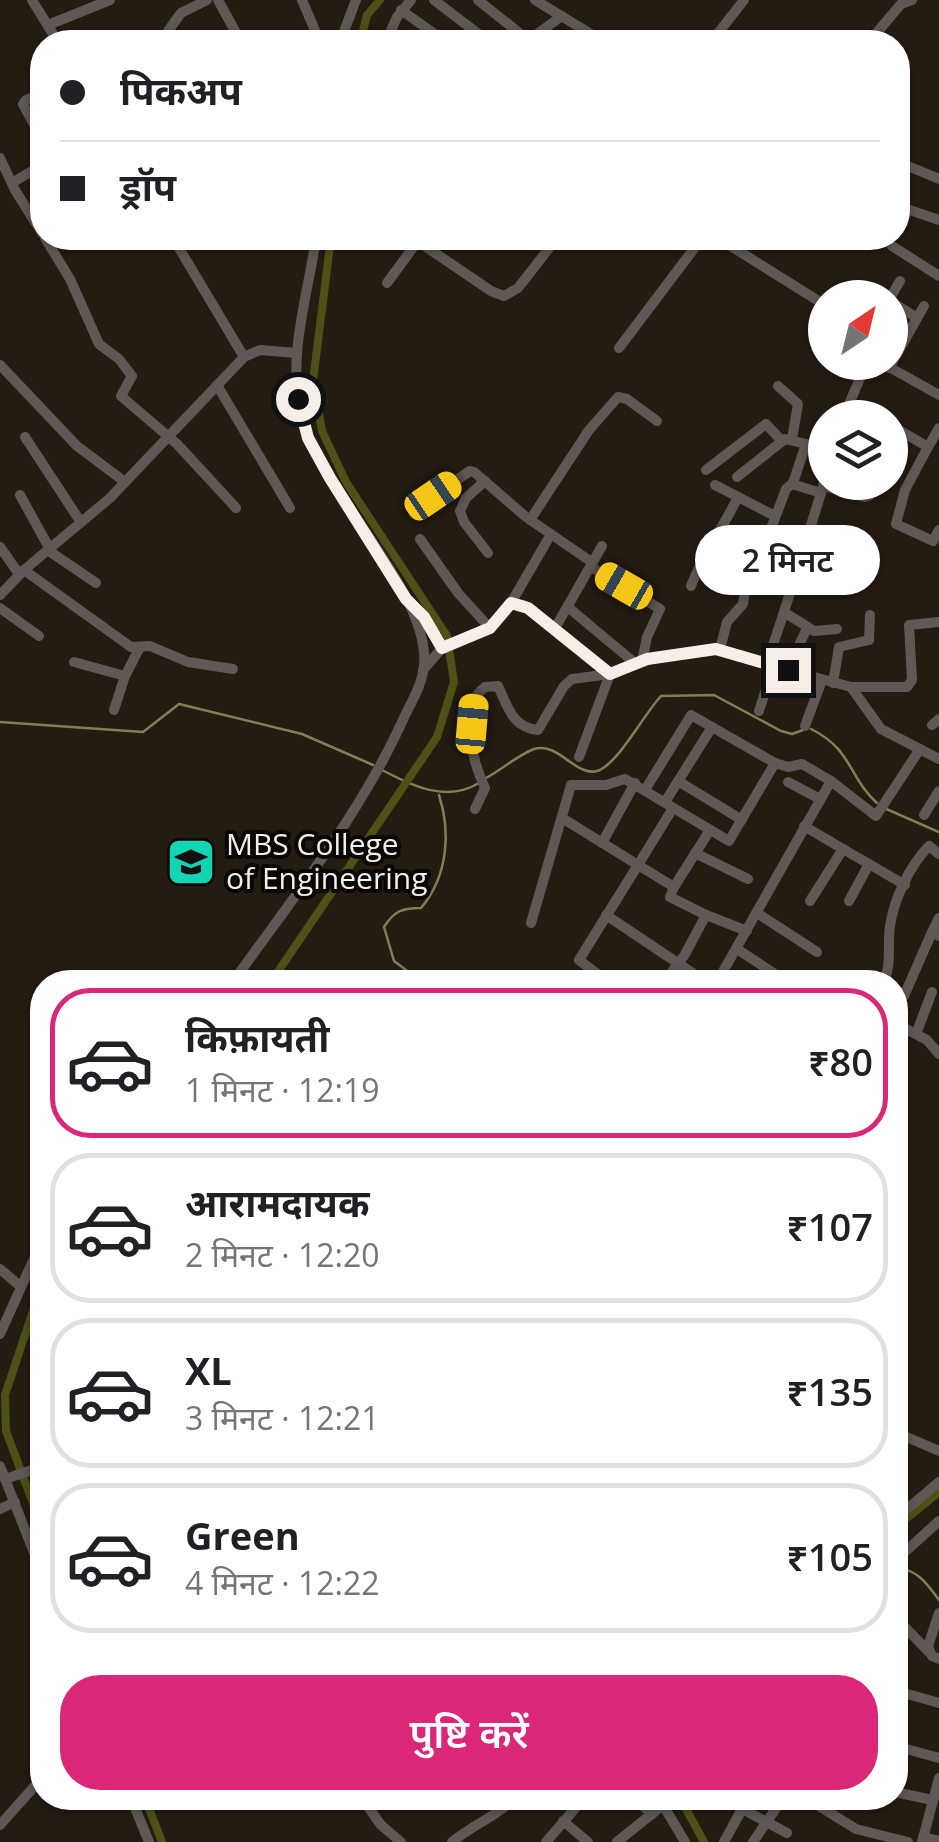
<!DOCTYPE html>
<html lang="hi">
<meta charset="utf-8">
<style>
:root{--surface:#fff;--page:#f2f2f2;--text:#202124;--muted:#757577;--line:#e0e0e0;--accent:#db2777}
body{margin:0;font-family:"Open Sans","Noto Sans Devanagari",sans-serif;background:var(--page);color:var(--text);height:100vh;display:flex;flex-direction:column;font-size:38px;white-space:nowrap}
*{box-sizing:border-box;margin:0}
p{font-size:32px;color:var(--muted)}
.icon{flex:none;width:55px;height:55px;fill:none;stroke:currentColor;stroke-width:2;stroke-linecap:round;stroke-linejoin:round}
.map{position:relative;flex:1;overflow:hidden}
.details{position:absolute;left:30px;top:970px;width:878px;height:840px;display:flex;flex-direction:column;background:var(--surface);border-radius:40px;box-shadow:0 2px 8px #0004}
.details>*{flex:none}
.guide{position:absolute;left:30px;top:30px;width:880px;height:220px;border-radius:40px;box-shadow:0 2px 8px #0004;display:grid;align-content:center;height:220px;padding:0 30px;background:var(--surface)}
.needle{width:65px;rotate:35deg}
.controls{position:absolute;left:808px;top:280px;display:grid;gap:20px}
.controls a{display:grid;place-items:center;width:100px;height:100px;border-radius:50%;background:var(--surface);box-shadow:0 2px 8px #0004;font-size:50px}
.end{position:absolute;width:45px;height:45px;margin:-22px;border:12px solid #f5efe8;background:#111;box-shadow:0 0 0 5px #111}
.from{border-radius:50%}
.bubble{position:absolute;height:70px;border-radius:35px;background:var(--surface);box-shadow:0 2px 8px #0004;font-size:32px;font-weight:600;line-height:70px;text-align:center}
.car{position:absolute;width:30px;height:60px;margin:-30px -15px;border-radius:12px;box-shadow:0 0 8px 2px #0007;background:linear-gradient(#f5c518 24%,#345 0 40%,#f5c518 0 76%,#345 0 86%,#f5c518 0)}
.guide b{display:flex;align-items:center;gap:35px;height:95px;font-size:38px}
.guide b+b{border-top:2px solid var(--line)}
.guide i{width:25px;height:25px;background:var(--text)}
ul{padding:18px 0 0;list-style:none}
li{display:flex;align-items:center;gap:30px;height:150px;margin:0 20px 15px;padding:0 10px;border:5px solid var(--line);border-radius:40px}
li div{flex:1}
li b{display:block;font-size:38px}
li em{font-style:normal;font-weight:600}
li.selected{border-color:var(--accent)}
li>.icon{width:90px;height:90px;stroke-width:1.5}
.primary-button{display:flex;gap:20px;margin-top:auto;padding:20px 30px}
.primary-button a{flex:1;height:115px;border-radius:40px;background:var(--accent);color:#fff;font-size:40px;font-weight:600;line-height:115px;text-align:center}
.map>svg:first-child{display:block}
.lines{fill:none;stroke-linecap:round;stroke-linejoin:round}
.stream{stroke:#808056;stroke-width:2.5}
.canal{stroke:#4e5117;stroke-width:8}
.minor{stroke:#5f5854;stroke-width:10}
.route{stroke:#f5efe8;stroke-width:12}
.labels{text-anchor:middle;stroke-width:8;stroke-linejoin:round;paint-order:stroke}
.poi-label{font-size:30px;fill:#f5efe8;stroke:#0a0704;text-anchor:start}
</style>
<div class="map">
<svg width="939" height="1842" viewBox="0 0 939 1842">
<rect width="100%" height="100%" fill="#241b11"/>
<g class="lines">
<g class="stream">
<path d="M0 722 143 732 179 704 302 734 373 765"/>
<path d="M811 729C852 749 849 778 877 803"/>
<path d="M380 769C413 786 446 803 479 783"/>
<path d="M486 778C501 770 518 755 534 749 559 741 577 780 600 770 621 759 644 714 661 696L714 695 781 731 792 734 803 730"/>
<path d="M884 808 939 832"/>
<path d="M422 982 394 961 384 927C394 911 402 908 421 908 448 876 451 832 439 795"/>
<path d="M895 1569C916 1567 928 1585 939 1600"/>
</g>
<g class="canal">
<path d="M360 42 367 15 380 0"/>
<path d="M271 982 437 737 454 682 447 636 346 482 322 431 313 381 331 238"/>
<path d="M42 1284 5 1395 6 1431 42 1527"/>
<path d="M895 1528 939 1492"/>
<path d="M145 1798 162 1842"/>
<path d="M680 1798 704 1842"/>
</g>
<g class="minor">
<path d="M32 0 58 42"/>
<path d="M218 0 241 42"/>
<path d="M302 0 320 42"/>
<path d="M434 0 489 42"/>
<path d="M478 0 528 40"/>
<path d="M535 0 604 42"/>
<path d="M401 10 446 42"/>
<path d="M48 25 110 0"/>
<path d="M168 31 181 13 207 0"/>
<path d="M340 42 356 0"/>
<path d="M386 42 397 17 411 0"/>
<path d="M526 42 562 16"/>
<path d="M711 42 744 0"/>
<path d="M869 42 901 4 912 0"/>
<path d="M38 95 26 100 23 104 42 139"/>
<path d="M0 158 15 190 42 233"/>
<path d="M898 162 939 179"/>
<path d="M12 183 42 165"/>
<path d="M898 206 939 220"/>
<path d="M45 238 70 279 99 344 119 359 132 376 121 396 177 444 236 508"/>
<path d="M173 238 244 357"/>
<path d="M413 238 491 291 504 296 518 288 557 238"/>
<path d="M718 238 825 305"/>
<path d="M892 246 939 276"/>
<path d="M387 283 420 238"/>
<path d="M890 298 900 281"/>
<path d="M890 301 917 318"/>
<path d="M619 348 702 238"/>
<path d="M880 362 939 395"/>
<path d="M0 365 77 446 125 482"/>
<path d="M889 368 924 306"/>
<path d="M217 385 290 508"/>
<path d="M778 386 798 404 792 439"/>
<path d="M843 418 867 362"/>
<path d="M892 426 928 447 939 428"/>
<path d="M25 437 80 521"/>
<path d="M928 447 905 490 896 524 933 541 939 530"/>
<path d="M706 470 766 424 782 441"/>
<path d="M737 477 785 439 806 444"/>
<path d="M485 481 466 498 460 511 464 522 488 553"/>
<path d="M792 484 821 493"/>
<path d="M715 485 775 516"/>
<path d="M823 486 865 497 870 495 874 482"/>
<path d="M20 495 52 553 96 583"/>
<path d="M433 496 470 471 474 472 526 517 593 563"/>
<path d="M530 520 589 430 618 397 627 399 657 421"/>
<path d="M811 528 863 543"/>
<path d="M420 539 458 593 490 628"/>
<path d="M0 547 19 574"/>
<path d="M591 567 660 609 647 637 642 661"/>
<path d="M24 570 131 647 150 646 188 662 233 669"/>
<path d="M691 586C703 554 723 528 738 497"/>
<path d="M0 595 24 570 110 498 244 357 260 350 296 353"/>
<path d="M410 603 424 617 442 648"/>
<path d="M511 603 551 534"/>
<path d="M0 608 39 636"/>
<path d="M569 608 636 664"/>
<path d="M784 612 825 480"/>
<path d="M554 630 602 546"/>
<path d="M720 649 727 622 743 604 752 551 772 526 786 489 793 483 806 444 825 450"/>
<path d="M74 662 125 676"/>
<path d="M767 663 784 612 814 631 837 629"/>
<path d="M788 669 807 628"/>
<path d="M423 670 443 647 490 628 511 603 523 605 610 674 579 757"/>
<path d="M833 683 839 647 869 640 870 615"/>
<path d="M851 687 881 729 939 759"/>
<path d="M114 710 125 676 140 647"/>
<path d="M759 711 774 665"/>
<path d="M932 725 939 719"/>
<path d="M805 726 822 680"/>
<path d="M678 781 742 820"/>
<path d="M831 781 876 816 920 749"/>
<path d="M788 782 820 799"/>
<path d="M645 790 691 715 775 763"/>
<path d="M665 802 712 727"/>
<path d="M475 809 485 788C473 762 457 708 485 687L498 686C508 707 512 727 538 730L564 686 572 679 610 674 657 657 711 649 851 687H907L912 680 909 625 939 622"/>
<path d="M924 815 939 791"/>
<path d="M562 818 638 865 579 960 608 982"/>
<path d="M804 826 843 849"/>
<path d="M602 843 635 783"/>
<path d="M695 853 748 879"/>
<path d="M869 864 905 885"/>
<path d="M674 887 710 830"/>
<path d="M810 901 843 849 869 864 849 901"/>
<path d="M757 913 817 952"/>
<path d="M606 915 706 982"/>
<path d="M706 915 747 931"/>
<path d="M939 918 932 932 939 936"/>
<path d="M531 923 571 785H606L625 779 729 841 775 763 788 767 802 764 831 781 717 982"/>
<path d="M737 949 787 982"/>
<path d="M233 982C292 899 359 816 402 722 410 704 422 686 424 666 431 592 321 493 302 417 286 358 308 296 316 238"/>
<path d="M664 982 684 956 706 915 670 897 674 887 638 865 673 808"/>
<path d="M884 982C892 962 887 947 890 926 894 899 910 865 929 846L939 854"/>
<path d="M895 997 904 996 932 932"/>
<path d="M895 1023 927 1040 939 1054"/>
<path d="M916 1034 932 992"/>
<path d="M0 1269 20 1286"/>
<path d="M0 1334 42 1241"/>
<path d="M895 1432 939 1451"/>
<path d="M0 1466 42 1573"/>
<path d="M5 1479 32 1470 42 1459"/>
<path d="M0 1509 15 1502"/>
<path d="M895 1519 939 1482"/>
<path d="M896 1560 939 1521"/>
<path d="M939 1613 928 1646 932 1656 939 1659"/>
<path d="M895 1617 929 1652"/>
<path d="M895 1685 904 1693 939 1703"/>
<path d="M895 1746 939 1758"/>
<path d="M895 1792 932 1800"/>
<path d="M131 1798 149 1842"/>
<path d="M362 1798 381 1825 401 1842"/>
<path d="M633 1798 652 1814"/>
<path d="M722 1798 787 1833"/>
<path d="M806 1798 856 1829 908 1842"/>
<path d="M663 1805 685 1842"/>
<path d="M563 1821 588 1842"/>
<path d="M0 1825 42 1778"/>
<path d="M923 1837 939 1841"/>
<path d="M452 1842C472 1825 496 1817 515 1798"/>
<path d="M546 1842 584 1798"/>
<path d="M617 1842 663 1805 661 1798"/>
<path d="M724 1842 748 1798"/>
<path d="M753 1842 783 1798"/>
<path d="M922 1842 939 1778"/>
</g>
</g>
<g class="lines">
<path class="route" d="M298 399 308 438 330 478 406 599 424 617 442 648 490 628 511 603 528 608 610 674 647 659 716 649 788 670"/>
</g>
<defs>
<g id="university-square" transform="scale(2.5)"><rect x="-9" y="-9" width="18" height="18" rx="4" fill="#14d5b3" stroke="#0a0704"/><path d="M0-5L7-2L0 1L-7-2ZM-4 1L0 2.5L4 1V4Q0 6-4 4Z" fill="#111"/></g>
</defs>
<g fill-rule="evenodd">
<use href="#university-square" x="191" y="862"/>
</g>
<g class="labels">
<g class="poi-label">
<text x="226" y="855">MBS College<tspan x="226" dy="34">of Engineering</tspan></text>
</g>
</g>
</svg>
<div class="controls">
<a><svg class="needle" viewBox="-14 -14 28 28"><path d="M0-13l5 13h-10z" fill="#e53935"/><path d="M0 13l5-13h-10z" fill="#757577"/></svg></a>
<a><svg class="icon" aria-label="layers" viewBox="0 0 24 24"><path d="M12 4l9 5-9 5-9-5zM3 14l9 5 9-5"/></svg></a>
</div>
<i class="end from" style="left:298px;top:399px"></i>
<i class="end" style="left:788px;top:670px"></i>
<div class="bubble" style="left:695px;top:525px;width:185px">2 मिनट</div>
<i class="car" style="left:433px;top:496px;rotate:56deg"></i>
<i class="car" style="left:624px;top:586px;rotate:300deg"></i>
<i class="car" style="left:472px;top:724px;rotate:5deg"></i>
<div class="guide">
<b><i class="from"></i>पिकअप</b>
<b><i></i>ड्रॉप</b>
</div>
<section class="details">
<ul>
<li class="selected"><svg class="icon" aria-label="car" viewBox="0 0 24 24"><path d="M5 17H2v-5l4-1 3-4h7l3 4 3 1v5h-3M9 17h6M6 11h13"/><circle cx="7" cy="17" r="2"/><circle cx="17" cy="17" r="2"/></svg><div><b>किफ़ायती</b><p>1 मिनट · 12:19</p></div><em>₹80</em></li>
<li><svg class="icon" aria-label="car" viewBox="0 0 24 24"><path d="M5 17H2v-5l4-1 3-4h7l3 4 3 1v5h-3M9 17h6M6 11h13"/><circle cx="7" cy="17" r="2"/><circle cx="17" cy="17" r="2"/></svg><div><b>आरामदायक</b><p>2 मिनट · 12:20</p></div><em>₹107</em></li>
<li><svg class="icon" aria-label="car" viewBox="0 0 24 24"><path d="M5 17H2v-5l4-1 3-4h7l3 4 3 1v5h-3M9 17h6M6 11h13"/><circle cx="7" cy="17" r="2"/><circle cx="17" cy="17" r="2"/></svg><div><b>XL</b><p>3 मिनट · 12:21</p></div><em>₹135</em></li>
<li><svg class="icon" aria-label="car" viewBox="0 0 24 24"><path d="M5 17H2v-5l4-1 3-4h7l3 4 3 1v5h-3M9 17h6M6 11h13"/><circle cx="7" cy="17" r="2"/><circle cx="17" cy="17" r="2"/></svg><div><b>Green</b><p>4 मिनट · 12:22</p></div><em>₹105</em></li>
</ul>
<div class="primary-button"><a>पुष्टि करें</a></div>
</section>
</div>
